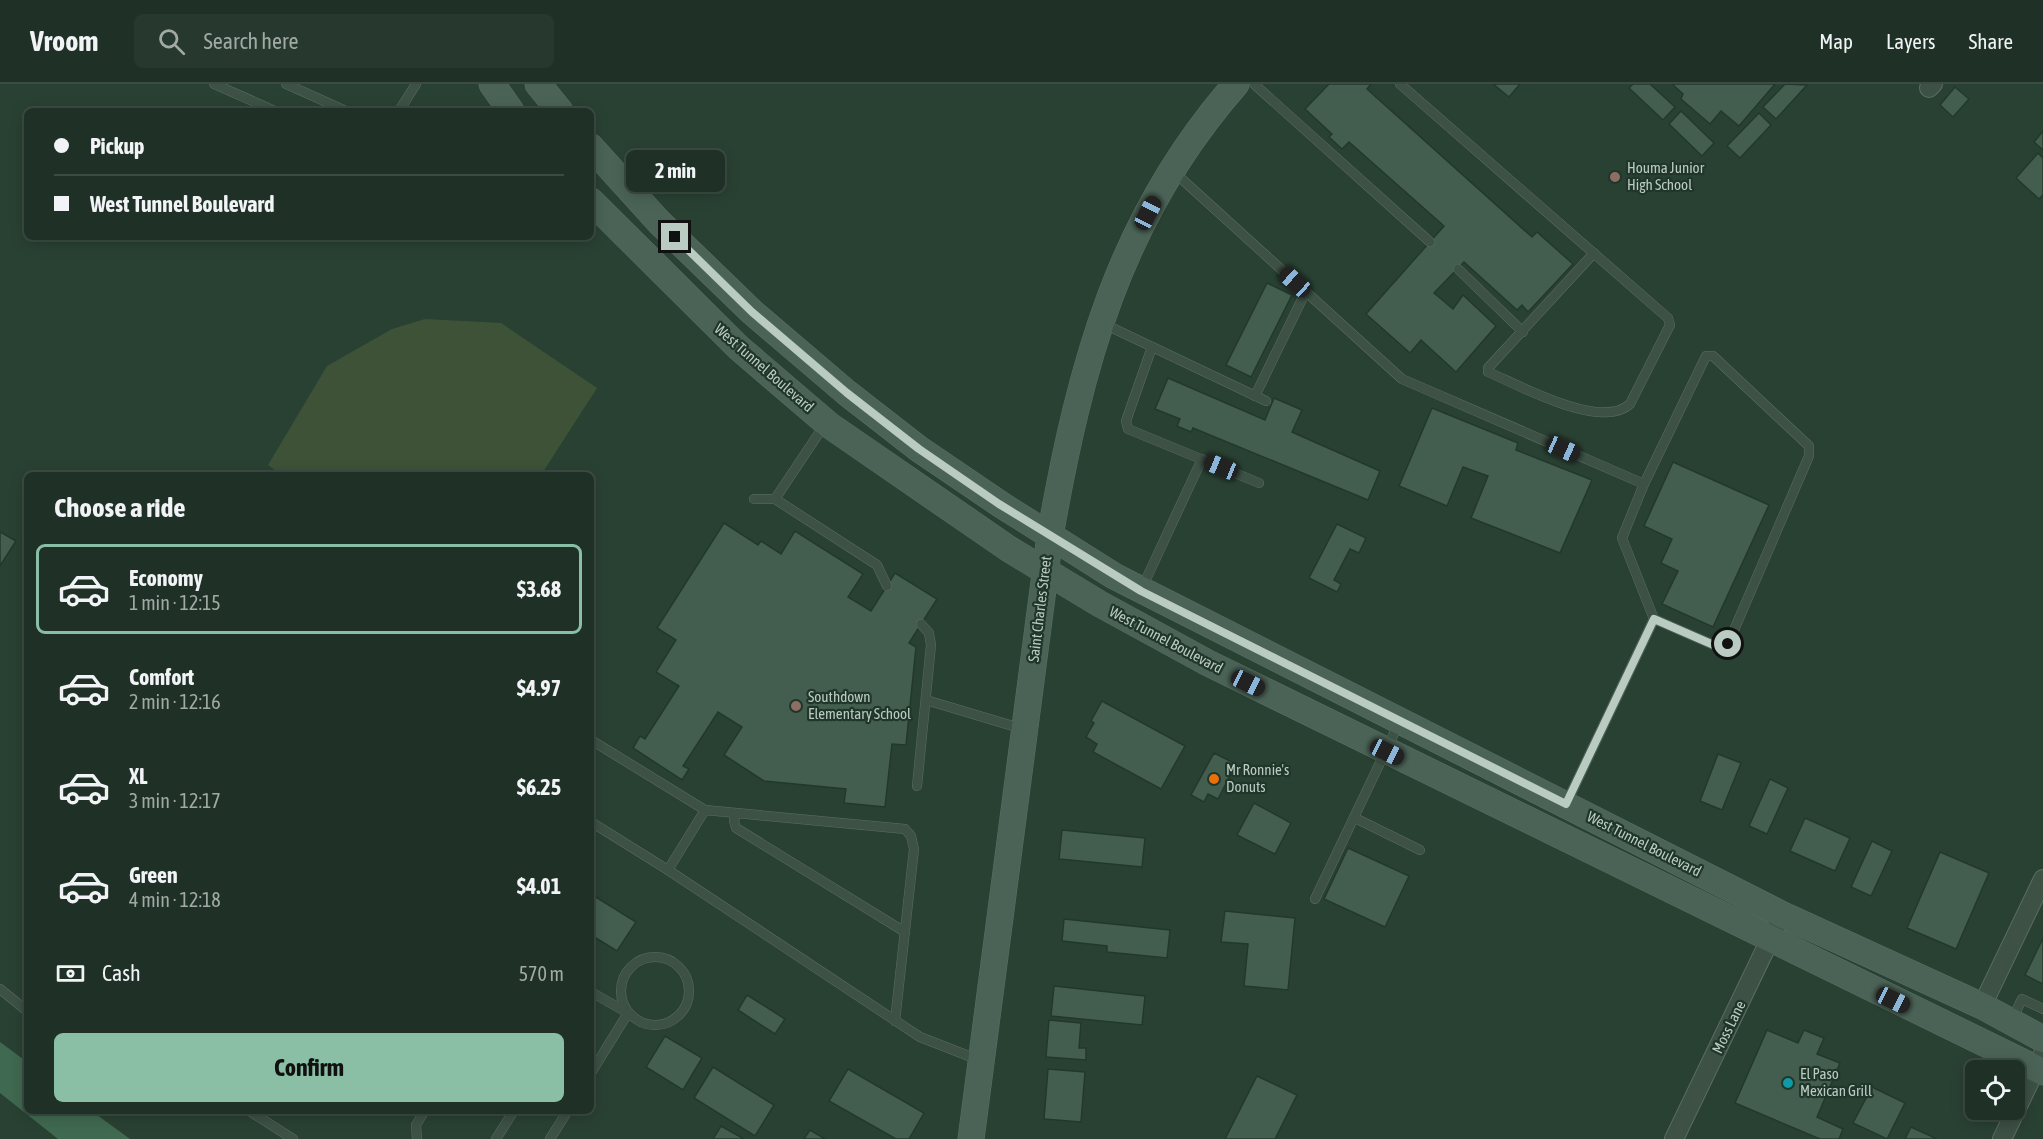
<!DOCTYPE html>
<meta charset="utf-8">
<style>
:root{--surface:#1f3126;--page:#27392e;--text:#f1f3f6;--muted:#a1a9a7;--line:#3c4c43;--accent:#8abfa5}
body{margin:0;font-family:"Asap Condensed",sans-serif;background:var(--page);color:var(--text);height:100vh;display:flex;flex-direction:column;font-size:22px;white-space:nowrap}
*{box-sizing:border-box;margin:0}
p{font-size:20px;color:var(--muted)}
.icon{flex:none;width:33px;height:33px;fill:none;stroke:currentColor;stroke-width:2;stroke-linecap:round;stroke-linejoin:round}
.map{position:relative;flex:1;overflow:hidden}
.drawer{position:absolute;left:24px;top:388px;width:570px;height:642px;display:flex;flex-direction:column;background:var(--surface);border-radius:9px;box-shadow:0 3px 15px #0003,0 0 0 2px var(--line)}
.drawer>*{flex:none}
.top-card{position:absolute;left:24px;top:24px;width:570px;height:132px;border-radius:9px;box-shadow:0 3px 15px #0003,0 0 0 2px var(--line);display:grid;align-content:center;height:132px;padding:0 30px;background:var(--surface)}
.tools{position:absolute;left:1965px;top:976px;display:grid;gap:12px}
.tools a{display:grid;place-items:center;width:60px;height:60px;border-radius:9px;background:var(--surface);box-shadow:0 3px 15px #0003,0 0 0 2px var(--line);font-size:30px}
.end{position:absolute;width:27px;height:27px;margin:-14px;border:8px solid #bacbc2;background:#111;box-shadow:0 0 0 3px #111}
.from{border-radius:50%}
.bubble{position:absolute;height:42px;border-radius:9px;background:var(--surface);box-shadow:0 3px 15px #0003,0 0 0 2px var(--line);font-size:20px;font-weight:700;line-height:42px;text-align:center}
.car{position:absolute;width:18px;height:36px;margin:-18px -9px;border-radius:8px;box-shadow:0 0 4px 2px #0007;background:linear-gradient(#222 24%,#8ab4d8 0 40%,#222 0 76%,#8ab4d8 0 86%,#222 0)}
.top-card b{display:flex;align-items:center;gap:21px;height:57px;font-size:22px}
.top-card b+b{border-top:2px solid var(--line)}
.top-card i{width:15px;height:15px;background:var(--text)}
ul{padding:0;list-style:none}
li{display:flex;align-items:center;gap:18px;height:90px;margin:0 12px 9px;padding:0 18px;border:3px solid transparent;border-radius:9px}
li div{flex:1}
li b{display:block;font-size:22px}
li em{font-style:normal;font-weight:700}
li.on{border-color:var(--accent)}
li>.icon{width:54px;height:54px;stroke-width:1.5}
h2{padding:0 30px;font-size:27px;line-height:72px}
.pay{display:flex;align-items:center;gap:15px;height:66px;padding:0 30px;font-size:22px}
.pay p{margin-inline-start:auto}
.button{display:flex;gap:12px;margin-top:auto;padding:12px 30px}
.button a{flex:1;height:69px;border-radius:9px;background:var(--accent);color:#111;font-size:24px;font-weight:700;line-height:69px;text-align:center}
header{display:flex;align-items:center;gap:36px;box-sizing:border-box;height:84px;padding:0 30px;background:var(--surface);border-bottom:2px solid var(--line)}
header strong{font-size:28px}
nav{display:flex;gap:33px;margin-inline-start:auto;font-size:21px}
.search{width:420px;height:54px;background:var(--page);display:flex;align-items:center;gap:15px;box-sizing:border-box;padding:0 21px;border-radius:9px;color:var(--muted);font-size:22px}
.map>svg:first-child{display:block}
.green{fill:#3e5238}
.water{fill:#406951}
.building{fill:#435e4e;stroke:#23382c;stroke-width:1.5}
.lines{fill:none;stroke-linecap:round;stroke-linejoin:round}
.lane-casing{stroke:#5b6e63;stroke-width:10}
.street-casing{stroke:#5b6e63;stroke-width:20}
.secondary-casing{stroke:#5b6e63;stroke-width:27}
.lane{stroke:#3d5145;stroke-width:9}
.street{stroke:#3d5145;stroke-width:18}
.secondary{stroke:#4b6357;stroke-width:26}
.route{stroke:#bacbc2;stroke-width:8}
.education-dot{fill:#8d6e63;stroke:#21362a;stroke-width:2}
.food-dot{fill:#e8710a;stroke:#21362a;stroke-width:2}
.culture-dot{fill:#0f9aa8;stroke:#21362a;stroke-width:2}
.labels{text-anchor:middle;stroke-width:4.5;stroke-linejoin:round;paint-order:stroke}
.poi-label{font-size:15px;fill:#bacbc2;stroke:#21362a;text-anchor:start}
.street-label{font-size:15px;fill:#bacbc2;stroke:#21362a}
</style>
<header>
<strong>Vroom</strong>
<div class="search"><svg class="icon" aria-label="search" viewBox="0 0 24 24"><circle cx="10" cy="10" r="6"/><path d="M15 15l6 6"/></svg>Search here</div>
<nav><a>Map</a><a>Layers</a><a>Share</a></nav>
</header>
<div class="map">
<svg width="2043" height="1055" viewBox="0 0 2043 1055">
<rect width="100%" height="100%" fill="#294133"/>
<path class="green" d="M425 235 501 239 597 304 541 391 283 392 268 381 327 282 392 245Z"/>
<path class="water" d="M0 958 27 978V1028H93L130 1055H58L0 1009Z"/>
<g class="building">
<path d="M1329 0H1371L1367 5 1532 153 1537 148 1573 180 1528 228 1522 221 1517 226 1464 178 1434 209 1453 225 1463 211 1496 242 1456 288 1421 256 1410 269 1366 230 1444 142 1349 58 1342 65 1329 53 1332 50 1305 25Z"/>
<path d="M1493 0H1520L1509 13Z"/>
<path d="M1633 0H1650L1675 23 1663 36 1629 4Z"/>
<path d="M1672 0H1775L1739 42 1721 27 1710 40 1681 15 1683 10Z"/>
<path d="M1785 0 1807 1 1776 35 1763 23Z"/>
<path d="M1955 3 1969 15 1953 33 1940 21Z"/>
<path d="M1681 27 1714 59 1702 72 1669 40Z"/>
<path d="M1759 29 1771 41 1740 74 1727 62Z"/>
<path d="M2043 47V66L2034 58Z"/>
<path d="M2038 69 2043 74V111L2039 115 2016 94Z"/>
<path d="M1267 199 1292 211 1251 293 1226 281Z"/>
<path d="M1168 294 1265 336 1274 314 1302 326 1292 348 1380 387 1368 416 1193 344 1191 348 1177 342 1180 335 1155 325Z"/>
<path d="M1432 324 1518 359 1516 366 1592 396 1560 469 1471 434 1488 392 1463 383 1447 422 1399 402Z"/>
<path d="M1673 378 1769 421 1713 543 1662 520 1678 487 1661 479 1672 455 1644 442Z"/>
<path d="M724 439 758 461 761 457 781 470 795 447 863 490 848 513 871 527 895 489 937 515 909 559 916 563 906 661 892 660 885 723 844 719 846 705 764 697 724 671 742 643 718 628 683 682 689 685 682 696 633 664 640 652 645 655 679 602 656 588 676 556 657 544Z"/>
<path d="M1337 440 1366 454 1359 469 1350 465 1334 496 1341 500 1337 508 1309 494Z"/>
<path d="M0 448 16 457 0 482Z"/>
<path d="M1102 617 1185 662 1161 705 1093 668 1097 660 1086 653 1094 639 1091 637Z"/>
<path d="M1214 669 1236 680 1218 715 1208 710 1204 718 1191 711Z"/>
<path d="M1718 670 1741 679 1722 726 1700 717Z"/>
<path d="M1770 695 1788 704 1767 750 1749 742Z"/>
<path d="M1254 719 1291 739 1275 770 1237 751Z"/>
<path d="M1805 734 1850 754 1835 787 1790 767Z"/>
<path d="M1062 746 1145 754 1142 783 1059 775Z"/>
<path d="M1872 757 1892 767 1871 812 1851 803Z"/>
<path d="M1348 764 1409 792 1385 843 1324 815Z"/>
<path d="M1940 768 1989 789 1956 865 1907 844Z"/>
<path d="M591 810 636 838 617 867 591 851Z"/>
<path d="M1225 827 1295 834 1288 906 1244 902 1248 860 1221 858Z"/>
<path d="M1064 835 1170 846 1167 874 1107 868V862L1062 857Z"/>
<path d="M2043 854V900L2025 891Z"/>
<path d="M1054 902 1145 912 1142 941 1051 932Z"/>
<path d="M747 911 785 935 775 950 738 926Z"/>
<path d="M1049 936 1081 939 1079 964H1086V976L1046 973Z"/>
<path d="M1767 946 1798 959 1804 946 1824 954 1817 970 1840 979 1817 1033 1843 1045 1839 1055H1820L1735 1019Z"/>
<path d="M665 952 702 974 683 1006 646 983Z"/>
<path d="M713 983 774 1021 755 1052 694 1014Z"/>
<path d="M848 985 924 1029 909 1055H896L829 1017Z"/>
<path d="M1048 985 1085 988 1081 1038 1044 1035Z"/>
<path d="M1257 992 1297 1011 1275 1055H1225Z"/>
<path d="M1872 1003 1905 1019 1887 1055 1853 1039Z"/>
<path d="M721 1042 744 1055H713Z"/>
<path d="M1911 1043 1937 1055H1905Z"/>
<path d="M810 1046 825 1055H804Z"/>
</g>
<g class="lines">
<g class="lane-casing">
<g id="lane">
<path d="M214 0 275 27"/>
<path d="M286 0 346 27"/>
<path d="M1254 0 1430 158"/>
<path d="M1400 0 1653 221 1668 234 1670 241 1630 320C1601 347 1519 301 1488 288V284L1594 169"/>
<path d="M399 27 416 0"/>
<path d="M1174 88 1402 295 1644 400"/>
<path d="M1458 185 1523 248"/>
<path d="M1104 240 1266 317"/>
<path d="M1152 263 1126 337 1128 345 1259 399"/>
<path d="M1706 272H1713L1809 362V372L1728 560 1716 562 1654 535 1622 454 1644 400Z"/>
<path d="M1255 312 1306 207"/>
<path d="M825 340 775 415 877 481 887 502"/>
<path d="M754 415H775"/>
<path d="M1142 504 1202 375"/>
<path d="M926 616 1023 645"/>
<path d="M591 656 705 726"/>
<path d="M917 702 931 561 929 549 921 540"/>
<path d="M1567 718 1654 535"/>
<path d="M736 730 734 737 736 744 905 848"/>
<path d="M1355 734 1420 766"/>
<path d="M591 738 668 786 920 953 979 976"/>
<path d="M668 786 705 726 905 745 911 752 914 765 895 937"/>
<path d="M1315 815 1399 639"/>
<circle cx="655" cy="907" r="34"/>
<path d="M0 905 27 927"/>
<path d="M591 908 628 929 591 989"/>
<path d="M2012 936 2022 915 2043 925"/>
<path d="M251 1028 293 1055"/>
<path d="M417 1055 416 1041 424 1028"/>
<path d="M496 1055 513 1028"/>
<path d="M550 1055 567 1028"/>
</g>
</g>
<g class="street-casing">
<g id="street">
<path d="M1929 4 1933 0"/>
<path d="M1982 922 2043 795"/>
<path d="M1674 1055 1775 845"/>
<path d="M2002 1055 2043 970"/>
</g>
</g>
<g class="secondary-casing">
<g id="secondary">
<path d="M492 0 511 27"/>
<path d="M538 0 560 27"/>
<path d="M591 63 659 138 752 228 847 309 919 365 1000 420 1114 492 1781 830 1982 922 2043 955"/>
<path d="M591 117 739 264 829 341 1009 465 1100 520 1208 579 2043 988"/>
<path d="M971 1055 1050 452C1080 282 1119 133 1236 0"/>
</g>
</g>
<use href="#lane" class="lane"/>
<use href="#street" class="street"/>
<use href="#secondary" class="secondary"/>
</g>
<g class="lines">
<path class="route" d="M675 153 752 228 847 309 919 365 999 420 1141 507 1566 720 1654 535 1716 562 1728 560"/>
</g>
<g class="education-dot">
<circle cx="1615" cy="93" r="6"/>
<circle cx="796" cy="622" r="6"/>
</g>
<circle class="food-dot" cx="1214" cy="695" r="6"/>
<circle class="culture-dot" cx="1788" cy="999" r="6"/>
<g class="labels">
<g class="poi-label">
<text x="1627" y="89">Houma Junior<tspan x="1627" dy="17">High School</tspan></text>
<text x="808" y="618">Southdown<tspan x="808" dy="17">Elementary School</tspan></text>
<text x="1226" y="691">Mr Ronnie's<tspan x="1226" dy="17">Donuts</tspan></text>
<text x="1800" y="995">El Paso<tspan x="1800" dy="17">Mexican Grill</tspan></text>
</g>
<g class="street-label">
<text transform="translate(764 284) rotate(41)" y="5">West Tunnel Boulevard</text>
<text transform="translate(1040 525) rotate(-83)" y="5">Saint Charles Street</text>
<text transform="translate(1166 556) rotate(28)" y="5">West Tunnel Boulevard</text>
<text transform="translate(1644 760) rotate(27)" y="5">West Tunnel Boulevard</text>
<text transform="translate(1729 943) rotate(-64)" y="5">Moss Lane</text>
</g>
</g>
</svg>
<div class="tools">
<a><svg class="icon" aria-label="locate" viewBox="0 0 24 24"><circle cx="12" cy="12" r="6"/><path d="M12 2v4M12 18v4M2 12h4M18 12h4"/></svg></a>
</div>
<i class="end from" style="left:1728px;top:560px"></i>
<i class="end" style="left:675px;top:153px"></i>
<div class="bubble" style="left:626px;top:66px;width:99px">2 min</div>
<i class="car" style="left:1148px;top:129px;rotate:27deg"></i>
<i class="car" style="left:1295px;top:198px;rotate:312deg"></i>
<i class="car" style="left:1563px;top:365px;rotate:114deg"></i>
<i class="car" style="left:1221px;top:383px;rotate:292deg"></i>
<i class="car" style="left:1248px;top:599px;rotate:116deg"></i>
<i class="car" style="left:1387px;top:668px;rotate:116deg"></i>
<i class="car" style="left:1893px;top:916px;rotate:116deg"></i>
<div class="top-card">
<b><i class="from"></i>Pickup</b>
<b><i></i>West Tunnel Boulevard</b>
</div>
<section class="drawer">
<h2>Choose a ride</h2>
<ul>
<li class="on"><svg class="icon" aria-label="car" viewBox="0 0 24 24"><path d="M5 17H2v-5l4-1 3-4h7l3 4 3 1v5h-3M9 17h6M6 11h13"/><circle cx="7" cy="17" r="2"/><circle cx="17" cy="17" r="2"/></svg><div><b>Economy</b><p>1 min · 12:15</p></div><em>$3.68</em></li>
<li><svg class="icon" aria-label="car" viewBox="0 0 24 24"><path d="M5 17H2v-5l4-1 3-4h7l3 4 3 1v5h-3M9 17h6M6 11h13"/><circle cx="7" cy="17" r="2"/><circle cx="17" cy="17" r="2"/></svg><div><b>Comfort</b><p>2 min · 12:16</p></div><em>$4.97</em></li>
<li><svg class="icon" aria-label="car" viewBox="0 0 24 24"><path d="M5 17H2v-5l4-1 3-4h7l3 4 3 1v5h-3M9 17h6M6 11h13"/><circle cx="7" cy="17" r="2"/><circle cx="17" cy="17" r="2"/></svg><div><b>XL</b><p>3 min · 12:17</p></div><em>$6.25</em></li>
<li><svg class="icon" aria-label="car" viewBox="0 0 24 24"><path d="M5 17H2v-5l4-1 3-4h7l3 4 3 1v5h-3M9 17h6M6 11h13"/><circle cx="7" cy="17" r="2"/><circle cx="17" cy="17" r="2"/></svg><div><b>Green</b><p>4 min · 12:18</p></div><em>$4.01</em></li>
</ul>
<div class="pay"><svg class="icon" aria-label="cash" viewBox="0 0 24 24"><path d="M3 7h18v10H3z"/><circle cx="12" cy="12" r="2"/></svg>Cash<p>570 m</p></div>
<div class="button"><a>Confirm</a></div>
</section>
</div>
